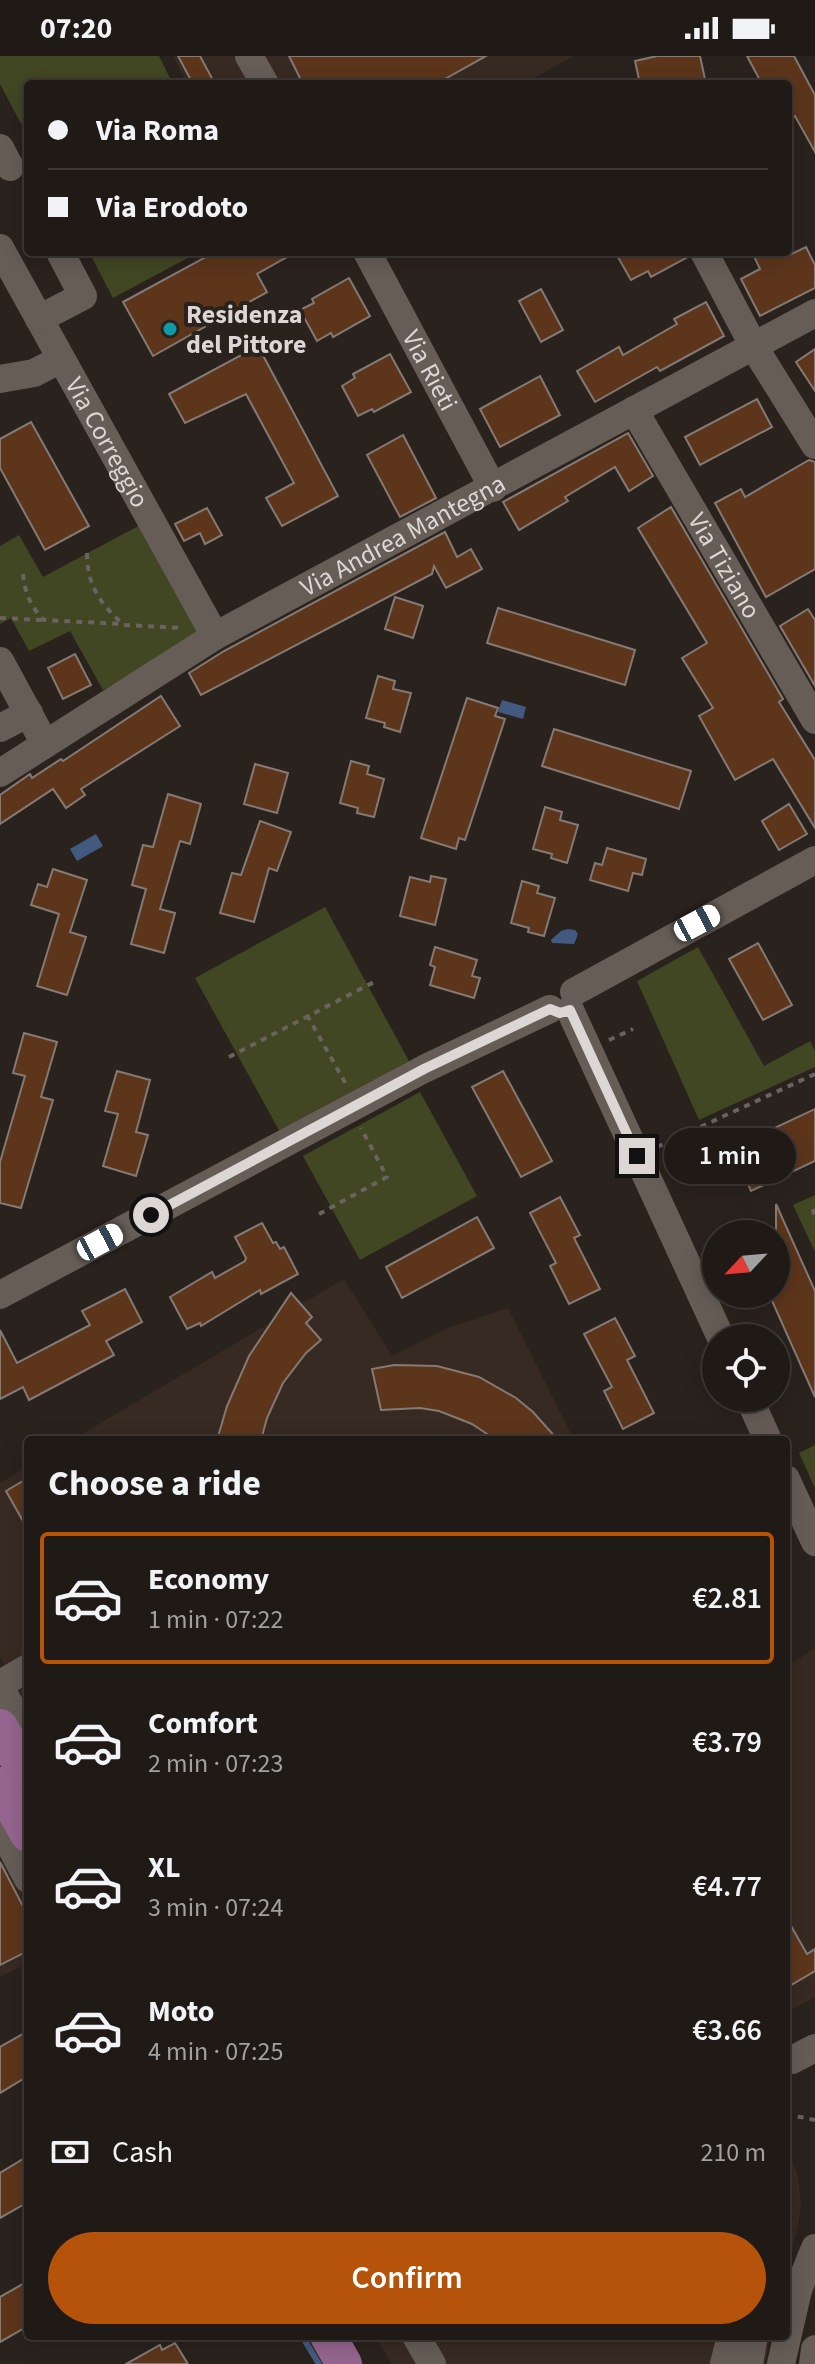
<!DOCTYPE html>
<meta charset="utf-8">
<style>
:root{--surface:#201a16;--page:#2d2723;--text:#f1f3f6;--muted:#a2a1a1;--line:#3d3835;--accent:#b45309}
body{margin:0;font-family:"Source Sans 3",sans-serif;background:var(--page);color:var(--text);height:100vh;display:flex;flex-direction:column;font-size:30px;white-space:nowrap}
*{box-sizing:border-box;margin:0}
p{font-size:26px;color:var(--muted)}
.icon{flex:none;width:44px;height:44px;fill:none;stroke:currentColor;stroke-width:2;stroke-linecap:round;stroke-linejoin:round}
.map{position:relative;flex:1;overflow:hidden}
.drawer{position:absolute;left:24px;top:1380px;width:766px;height:904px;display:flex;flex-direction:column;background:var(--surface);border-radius:8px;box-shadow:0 4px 20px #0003,0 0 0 2px var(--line)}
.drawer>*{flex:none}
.guide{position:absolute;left:24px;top:24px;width:768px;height:176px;border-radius:8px;box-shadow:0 4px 20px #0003,0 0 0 2px var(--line);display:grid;align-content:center;height:176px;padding:0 24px;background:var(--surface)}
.needle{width:52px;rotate:244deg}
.buttons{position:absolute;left:702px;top:1164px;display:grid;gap:16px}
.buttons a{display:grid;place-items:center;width:88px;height:88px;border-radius:50%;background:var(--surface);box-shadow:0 4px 20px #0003,0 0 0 2px var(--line);font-size:40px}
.end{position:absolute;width:36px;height:36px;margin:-18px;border:10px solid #dcd7d4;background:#111;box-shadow:0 0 0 4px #111}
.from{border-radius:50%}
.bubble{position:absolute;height:56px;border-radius:28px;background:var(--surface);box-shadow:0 4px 20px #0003,0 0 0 2px var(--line);font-size:26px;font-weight:600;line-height:56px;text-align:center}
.car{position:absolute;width:24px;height:48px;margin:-24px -12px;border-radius:10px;box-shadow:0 0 6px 2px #0007;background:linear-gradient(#fff 24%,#345 0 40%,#fff 0 76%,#345 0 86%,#fff 0)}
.guide b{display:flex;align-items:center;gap:28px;height:76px;font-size:30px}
.guide b+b{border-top:2px solid var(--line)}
.guide i{width:20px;height:20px;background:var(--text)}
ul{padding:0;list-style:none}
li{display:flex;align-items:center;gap:24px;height:132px;margin:0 16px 12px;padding:0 8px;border:4px solid transparent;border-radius:8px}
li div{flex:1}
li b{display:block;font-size:30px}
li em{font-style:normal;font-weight:600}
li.selected{border-color:var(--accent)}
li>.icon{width:72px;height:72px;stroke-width:1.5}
h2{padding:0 24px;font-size:36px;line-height:96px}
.pay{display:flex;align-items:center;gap:20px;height:88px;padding:0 24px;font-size:30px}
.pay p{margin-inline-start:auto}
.primary-button{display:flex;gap:16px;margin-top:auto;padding:16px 24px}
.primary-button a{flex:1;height:92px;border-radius:48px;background:var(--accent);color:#fff;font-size:32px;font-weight:600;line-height:92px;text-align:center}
.status{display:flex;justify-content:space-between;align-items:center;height:56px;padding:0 40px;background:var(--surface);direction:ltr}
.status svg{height:22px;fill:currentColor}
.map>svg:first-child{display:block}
.built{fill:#372a22}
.green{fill:#414623}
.water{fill:#435a80}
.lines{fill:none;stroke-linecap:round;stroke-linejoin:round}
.stream{stroke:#435a80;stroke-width:6}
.building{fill:#5c351b;stroke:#847a75;stroke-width:2}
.path{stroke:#6a635f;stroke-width:4;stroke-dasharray:6 6;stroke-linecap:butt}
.minor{stroke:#665d57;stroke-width:28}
.major{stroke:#95658f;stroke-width:36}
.route{stroke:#dcd7d4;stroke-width:10}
.culture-dot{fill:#0f9aa8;stroke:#2a221d;stroke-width:3}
.labels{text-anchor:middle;stroke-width:8;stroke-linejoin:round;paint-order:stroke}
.poi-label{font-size:26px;font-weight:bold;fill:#dcd7d4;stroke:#2a221d;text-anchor:start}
.street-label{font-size:26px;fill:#dcd7d4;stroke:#2a221d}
</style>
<div class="status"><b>07:20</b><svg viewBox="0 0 49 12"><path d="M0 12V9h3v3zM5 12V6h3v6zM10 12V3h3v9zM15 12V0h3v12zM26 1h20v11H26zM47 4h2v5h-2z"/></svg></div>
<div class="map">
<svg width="815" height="2308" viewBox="0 0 815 2308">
<rect width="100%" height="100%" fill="#2a221d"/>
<g class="built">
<path d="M173 0H573L524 28H187Z"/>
<path d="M344 1223 392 1300 450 1271 508 1252 574 1384H72Z"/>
<path d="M28 1410V1651L0 1601V1427Z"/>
<path d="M815 1592V1941L786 1957V1611Z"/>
<path d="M0 1788 28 1843V1907L0 1921Z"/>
<path d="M786 2087 798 2120 801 2145 799 2166 786 2215Z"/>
<path d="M375 2280H770L765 2308H392Z"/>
</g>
<g class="green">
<path d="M0 0H159L173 28H28V81L0 28Z"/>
<path d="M89 196H199L113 242Z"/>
<path d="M142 468 205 579 103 634 70 575 29 595 11 562 0 568V490L19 479 43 521Z"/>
<path d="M325 851 409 1005 280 1076 195 922Z"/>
<path d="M698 891 764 1010 810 985 815 995V1011L699 1064 637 925Z"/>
<path d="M420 1036 477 1140 360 1204 303 1100Z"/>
<path d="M815 1139V1196L793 1149Z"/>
<path d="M815 1389V1432L799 1397Z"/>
</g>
<g class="water">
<path d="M502 644 526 651 523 663 498 656Z"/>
<path d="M96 778 103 790 77 805 70 793Z"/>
<path d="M568 873 575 874 578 878 574 888 552 887 551 884 561 875Z"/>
</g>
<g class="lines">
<path class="stream" d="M302 2280 319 2308"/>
</g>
<g class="building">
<path d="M178 0H200L215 28H193Z"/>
<path d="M289 0H486L436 28H303Z"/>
<path d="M657 0H700L706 28H640L635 5Z"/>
<path d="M747 0H794L815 39V96L795 60 788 64V28H762Z"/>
<path d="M806 191 815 209V232L760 260 741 223 760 213 752 196H783L785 201Z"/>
<path d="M215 196H296L257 218 267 236 153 300 123 246Z"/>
<path d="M615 196H687L688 201 651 221 648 215 631 224Z"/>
<path d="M349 222 370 260 333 281 331 277 317 285 300 254 314 247 312 243Z"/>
<path d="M541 233 563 274 541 286 519 245Z"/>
<path d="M706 246 724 280 660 315 657 311 595 346 577 315 619 291 623 299 677 268 674 263Z"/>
<path d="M258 290 338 440 282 470 266 442 294 427 246 338 185 367 169 338Z"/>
<path d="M815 293V335L796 306Z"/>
<path d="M390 298 411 336 374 356 372 353 358 360 342 330 355 322 353 318Z"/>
<path d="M540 320 560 359 500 391 480 353Z"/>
<path d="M757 343 772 371 700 409 685 381Z"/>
<path d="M31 366 89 470 45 494 0 412V383Z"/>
<path d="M628 377 653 420 629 435 615 411 565 441 568 445 519 474 503 446Z"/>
<path d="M403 379 436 442 400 461 367 399Z"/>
<path d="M809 404 815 406V513L766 541 715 447 741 433 745 441Z"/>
<path d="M671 451 783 643 779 646 815 704V772L773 703 735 724 699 660 713 652 682 602 707 587 638 472Z"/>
<path d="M207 452 222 479 205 488 200 477 184 485 175 468Z"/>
<path d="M445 476 457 501 471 493 482 513 446 532 434 510 432 518 201 639 189 617 224 595Z"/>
<path d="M395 541 423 550 413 582 385 573Z"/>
<path d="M498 552 635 594 625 629 487 587Z"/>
<path d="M808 553 815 564V630L780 570Z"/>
<path d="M75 598 91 629 63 643 48 612Z"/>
<path d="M378 620 395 625 393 633 411 637 400 676 384 671 385 667 366 662Z"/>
<path d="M161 640 180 670 81 733 85 739 66 752 53 733 0 768V739L30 718 32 722 61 703 63 705Z"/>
<path d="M467 642 498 652 495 660 505 663 465 784 459 782 456 793 421 782Z"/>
<path d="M554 673 691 715 679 753 542 710Z"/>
<path d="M351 705 369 710 367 718 384 723 374 761 357 757 358 752 340 747Z"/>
<path d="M255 708 288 717 277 757 244 748Z"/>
<path d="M168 738 201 748 190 788 180 785 160 853 175 857 164 897 131 888 146 833 132 829 143 789 153 791Z"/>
<path d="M789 748 807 778 779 794 762 765Z"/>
<path d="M545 751 562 756 560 764 578 769 567 807 551 802 552 798 533 793Z"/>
<path d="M260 765 291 776 277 815 269 812 254 866 220 857 232 817 241 819Z"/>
<path d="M607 792 646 803 642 819 633 817 628 835 590 824 595 807 602 809Z"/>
<path d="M53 813 87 824 70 876 86 881 67 939 37 930 59 858 31 849 38 828 47 831Z"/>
<path d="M431 820 446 823 435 869 400 860 410 821 430 826Z"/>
<path d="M522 825 539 830 537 837 555 842 544 880 528 876 529 872 511 867Z"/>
<path d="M758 887 792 949 763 964 729 903Z"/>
<path d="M435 891 477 904 472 920 480 922 474 942 430 929 435 911 430 909Z"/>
<path d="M24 977 57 986 41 1041 53 1044 21 1152 0 1147V1106L25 1020 13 1017Z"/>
<path d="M117 1015 150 1024 136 1076 148 1079 136 1120 103 1110 118 1058 105 1055Z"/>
<path d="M503 1015 552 1105 521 1121 472 1031Z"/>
<path d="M815 1053V1105L751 1135 732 1092Z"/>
<path d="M560 1141 580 1179 574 1182 600 1233 569 1248 550 1210 556 1207 530 1157Z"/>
<path d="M776 1148 815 1235V1341L769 1238H776Z"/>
<path d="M477 1161 494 1192 402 1242 386 1211Z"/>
<path d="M262 1167 273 1187 276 1186 280 1193 284 1191 298 1218 261 1238 260 1234 201 1270 200 1267 187 1273 170 1241 212 1216 215 1222 245 1205 246 1202 235 1181Z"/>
<path d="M125 1233 142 1266 106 1285 114 1299 29 1344 23 1331 0 1343V1274L17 1307 90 1269 82 1255Z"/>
<path d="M291 1237 312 1261 306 1267 321 1284 306 1297 283 1327 267 1362 261 1384H217L227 1350 249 1300Z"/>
<path d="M615 1262 635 1300 627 1304 654 1357 623 1373 604 1335 612 1331 584 1278Z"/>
<path d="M394 1309 437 1310 479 1321 516 1342 533 1356 558 1384H496L472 1368 439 1355 420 1352 381 1354 372 1313Z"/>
<path d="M28 1422V1474L6 1435Z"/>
<path d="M0 1806 28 1860V1895L0 1909Z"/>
<path d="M786 1861 807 1898 815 1893V1915L786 1932Z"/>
<path d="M28 1975V2020L0 2037V1991Z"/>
<path d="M28 2100V2146L0 2162V2117Z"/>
<path d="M28 2225V2270L0 2286V2241Z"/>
<path d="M175 2287 188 2308H126L160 2289 162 2294Z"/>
</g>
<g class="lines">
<g class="path">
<path d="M87 497C87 529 100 548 124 569L182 572"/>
<path d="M23 518C25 537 30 550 44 564L122 568"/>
<path d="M0 562 42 564"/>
<path d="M307 959 347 1030"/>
<path d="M609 984 633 973"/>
<path d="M229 1001 376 925"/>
<path d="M657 1091 815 1018"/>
<path d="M815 1154 813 1155 815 1160"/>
<path d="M319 1158 387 1121 361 1072"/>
<path d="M786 2058 815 2064"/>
</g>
<g class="minor">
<path d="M249 0 265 28"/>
<path d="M0 92 10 111"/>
<path id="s1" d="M0 192 215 580"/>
<path id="s2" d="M367 196 493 432"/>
<path d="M704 196 754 291 815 389"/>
<path d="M39 263 83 240 60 196"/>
<path d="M0 323 34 317 61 303"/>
<path id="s3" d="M634 354 815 664"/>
<path d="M0 605 45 688"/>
<path d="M0 672 29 657"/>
<path id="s4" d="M0 717 215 580 815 257"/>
<path d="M574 936 815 804"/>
<path d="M570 954 721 1282"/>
<path d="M0 1239 424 1013 550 953"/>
<path d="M749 1342 768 1384"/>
<path d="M786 1423 815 1486"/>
<path d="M0 1628 28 1612"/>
<path d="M0 1631 28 1681"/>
<path d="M0 1770 28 1823"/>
<path d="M792 2004 815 1992"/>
<path d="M416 2280 432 2308"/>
<path d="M724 2308 731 2280"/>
<path d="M749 2308 754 2280"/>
<path d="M781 2308 798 2234 815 2192"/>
<path d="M813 2308 815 2293"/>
</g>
<g class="major">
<path d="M0 1671 28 1723"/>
<path d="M0 1729 28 1778"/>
<path d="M328 2280 344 2308"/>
</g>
</g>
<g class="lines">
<path class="route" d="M151 1159 424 1013 550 953 560 957 570 954 637 1100"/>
</g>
<circle class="culture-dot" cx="170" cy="273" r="8"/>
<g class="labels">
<g class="poi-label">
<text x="186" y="267">Residenza<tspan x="186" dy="30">del Pittore</tspan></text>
</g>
<g class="street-label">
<text dy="9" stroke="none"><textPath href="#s2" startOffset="134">Via Rieti</textPath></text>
<text dy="9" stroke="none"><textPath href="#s1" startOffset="222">Via Correggio</textPath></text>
<text dy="9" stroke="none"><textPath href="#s4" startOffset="468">Via Andrea Mantegna</textPath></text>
<text dy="9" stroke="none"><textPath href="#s3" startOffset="180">Via Tiziano</textPath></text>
</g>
</g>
</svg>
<div class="buttons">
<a><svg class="needle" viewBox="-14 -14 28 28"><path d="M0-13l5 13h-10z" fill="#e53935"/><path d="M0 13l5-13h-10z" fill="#a2a1a1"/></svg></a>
<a><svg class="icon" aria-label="locate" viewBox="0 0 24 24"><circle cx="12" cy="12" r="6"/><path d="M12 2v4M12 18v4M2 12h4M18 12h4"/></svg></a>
</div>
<i class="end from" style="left:151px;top:1159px"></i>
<i class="end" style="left:637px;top:1100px"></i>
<div class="bubble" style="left:664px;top:1072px;width:132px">1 min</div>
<i class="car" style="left:697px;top:867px;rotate:62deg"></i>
<i class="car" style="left:100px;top:1186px;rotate:62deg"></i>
<div class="guide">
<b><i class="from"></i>Via Roma</b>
<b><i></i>Via Erodoto</b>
</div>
<section class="drawer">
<h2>Choose a ride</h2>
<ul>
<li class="selected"><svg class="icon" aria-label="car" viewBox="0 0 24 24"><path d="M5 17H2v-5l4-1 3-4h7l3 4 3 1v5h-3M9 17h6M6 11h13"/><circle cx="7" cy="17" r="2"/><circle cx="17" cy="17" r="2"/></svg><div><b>Economy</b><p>1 min · 07:22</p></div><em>€2.81</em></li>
<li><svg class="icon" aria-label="car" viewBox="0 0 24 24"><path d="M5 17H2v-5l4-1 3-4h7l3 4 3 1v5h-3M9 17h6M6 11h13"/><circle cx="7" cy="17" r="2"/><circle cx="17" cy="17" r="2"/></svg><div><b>Comfort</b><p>2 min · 07:23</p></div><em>€3.79</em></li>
<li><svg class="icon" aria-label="car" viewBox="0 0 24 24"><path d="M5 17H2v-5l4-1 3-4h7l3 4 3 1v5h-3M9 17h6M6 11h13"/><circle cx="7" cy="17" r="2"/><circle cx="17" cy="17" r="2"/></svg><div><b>XL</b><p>3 min · 07:24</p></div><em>€4.77</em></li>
<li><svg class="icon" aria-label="car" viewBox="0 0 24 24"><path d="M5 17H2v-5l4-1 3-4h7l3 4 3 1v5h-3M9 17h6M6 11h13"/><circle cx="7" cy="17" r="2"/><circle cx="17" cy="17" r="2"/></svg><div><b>Moto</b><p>4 min · 07:25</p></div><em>€3.66</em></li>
</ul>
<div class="pay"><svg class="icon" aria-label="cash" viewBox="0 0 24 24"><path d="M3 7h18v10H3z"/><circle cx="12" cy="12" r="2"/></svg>Cash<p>210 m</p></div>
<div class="primary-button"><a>Confirm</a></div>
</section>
</div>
